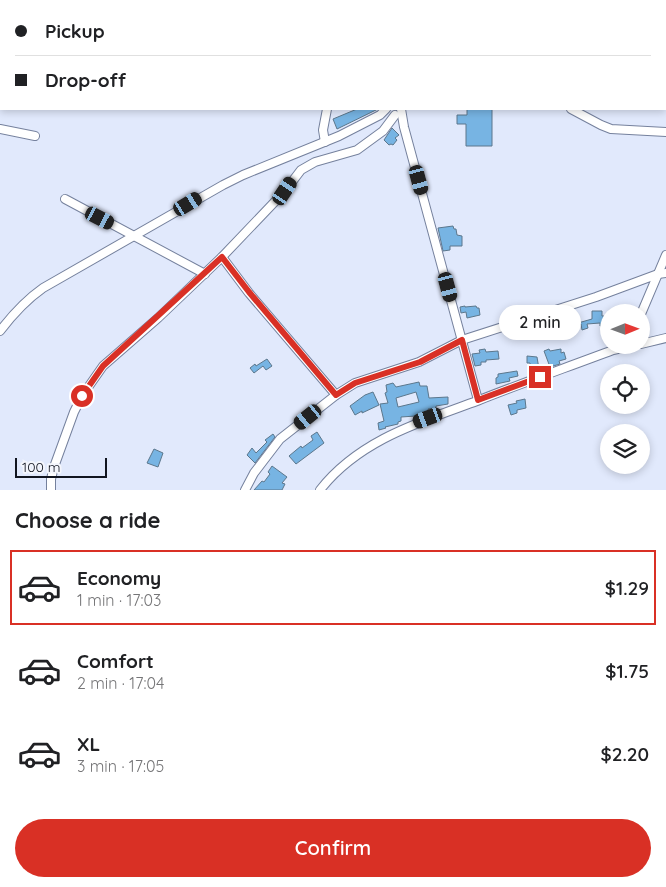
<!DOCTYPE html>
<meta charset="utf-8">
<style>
:root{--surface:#fff;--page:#f6f6f6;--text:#202124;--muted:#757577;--line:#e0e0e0;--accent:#d93025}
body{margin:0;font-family:Quicksand,sans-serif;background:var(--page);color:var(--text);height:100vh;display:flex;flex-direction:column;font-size:19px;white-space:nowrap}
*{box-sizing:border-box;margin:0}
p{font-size:16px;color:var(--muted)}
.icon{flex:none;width:28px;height:28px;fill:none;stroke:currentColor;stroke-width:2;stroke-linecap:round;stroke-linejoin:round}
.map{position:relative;height:490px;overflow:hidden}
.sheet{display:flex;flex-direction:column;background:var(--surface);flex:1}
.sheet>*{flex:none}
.hud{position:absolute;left:0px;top:0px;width:666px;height:110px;box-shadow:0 2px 8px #0003;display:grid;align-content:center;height:110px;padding:0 15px;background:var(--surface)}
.needle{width:32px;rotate:89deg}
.tools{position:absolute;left:600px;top:304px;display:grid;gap:10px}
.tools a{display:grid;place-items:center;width:50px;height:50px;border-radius:50%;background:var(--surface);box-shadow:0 2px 8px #0003;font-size:25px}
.scale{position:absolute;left:15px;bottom:12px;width:92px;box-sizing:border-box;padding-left:5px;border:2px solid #111520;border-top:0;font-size:14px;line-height:18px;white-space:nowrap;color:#111520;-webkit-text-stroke:4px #f4f6fd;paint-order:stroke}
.end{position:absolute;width:22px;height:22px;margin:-11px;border:6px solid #d93025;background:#fff;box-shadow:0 0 0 2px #fff}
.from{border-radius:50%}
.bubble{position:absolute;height:35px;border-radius:18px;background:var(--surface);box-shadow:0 2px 8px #0003;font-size:16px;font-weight:600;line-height:35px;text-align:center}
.car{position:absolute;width:15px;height:30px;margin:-15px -8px;border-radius:6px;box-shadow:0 0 4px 1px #0007;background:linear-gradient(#222 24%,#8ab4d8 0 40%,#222 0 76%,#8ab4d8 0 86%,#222 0)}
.hud b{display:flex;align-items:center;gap:18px;height:48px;font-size:19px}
.hud b+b{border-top:1px solid var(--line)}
.hud i{width:12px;height:12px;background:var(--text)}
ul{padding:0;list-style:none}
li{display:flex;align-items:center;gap:15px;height:75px;margin:0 10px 8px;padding:0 5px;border:2px solid transparent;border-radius:0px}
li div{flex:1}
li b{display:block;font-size:19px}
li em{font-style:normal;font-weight:600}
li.current{border-color:var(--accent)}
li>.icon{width:45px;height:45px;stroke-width:1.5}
h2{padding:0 15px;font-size:22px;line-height:60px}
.action{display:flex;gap:10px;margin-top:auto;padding:10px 15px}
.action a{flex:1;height:58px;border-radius:30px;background:var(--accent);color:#fff;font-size:20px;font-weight:600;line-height:58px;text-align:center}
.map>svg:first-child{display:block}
.building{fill:#77b4e3;stroke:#5c778c;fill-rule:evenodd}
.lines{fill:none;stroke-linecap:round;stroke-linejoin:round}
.street-casing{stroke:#75819d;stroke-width:10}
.street{stroke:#fff;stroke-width:8}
.route{stroke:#d93025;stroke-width:6}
</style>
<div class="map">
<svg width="666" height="490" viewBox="0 0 666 490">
<rect width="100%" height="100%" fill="#e1e9fc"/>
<g class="building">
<path d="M357 109H378L337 129 333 119Z"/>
<path d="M467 109H492V146H466V124H457V115H467Z"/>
<path d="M392 128 399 135 395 138 397 140 393 145 391 144 389 145 384 140Z"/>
<path d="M453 226 454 229H456L457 235 462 236V246H450V250L443 251 438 228Z"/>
<path d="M465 306V307L476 306 477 308H479L480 315 467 318 466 312 461 313 460 307Z"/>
<path d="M592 311H602V316H605L607 325 600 326V323L587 324 588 328 582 330 581 324 578 325V323L592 319Z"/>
<path d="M485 349 486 352 498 351 499 359 486 360V362H481V365L475 366 472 354 480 353 479 350Z"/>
<path d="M549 349 550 351 561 349V353L564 352 566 359 559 361 560 364 550 367 544 351Z"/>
<path d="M527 356 537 357 539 369 531 370 530 363H527Z"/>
<path d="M267 359 272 366 266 370 263 366 254 373 250 368 255 364 256 366Z"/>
<path d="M517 371 518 376 509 378 510 381 496 384V378L498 377V374Z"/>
<path d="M419 382 420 386H427L429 398 448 397V404L436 406V408L428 409 429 412 416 416 401 417V421L398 422V424L385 427 386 428 379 430 378 423 384 421 380 404 388 403 385 393 387 392 386 385 393 383 396 387ZM416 392 419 402 398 407 396 398Z"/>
<path d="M373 392 379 405 362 413V411L355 415 350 406 365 395Z"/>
<path d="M525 399 526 408 517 410V413L511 415 508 405 517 403 516 401Z"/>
<path d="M317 432 324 443 296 464 289 456 301 446 302 448 313 440 311 436Z"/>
<path d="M273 434 275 437 255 463 247 455 252 448 256 453 267 442 265 440Z"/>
<path d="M154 449 163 453 158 467 147 463Z"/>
<path d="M272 466 287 477 282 483 285 484 282 490H254L262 481 264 482 270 474 268 472Z"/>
</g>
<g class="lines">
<g class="street-casing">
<g id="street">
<path d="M346 0V1"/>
<path d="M486 1V0"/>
<path d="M665 35H666"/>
<path d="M401 109 404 127 478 400"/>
<path d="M571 109 601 125 611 129 666 132"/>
<path d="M0 129 35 136"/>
<path d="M325 142 323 130 327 109"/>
<path d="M65 199 205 274"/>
<path d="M222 257 249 293 336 395"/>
<path d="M641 314 666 255"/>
<path d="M0 331C13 314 26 300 43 288L223 185 243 175 339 136 380 115 386 109"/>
<path d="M641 344 666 338"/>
<path d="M51 490V479L54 467 74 412 82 396 103 366 158 318 222 257 285 191 301 170 315 162 357 150 383 131 395 115"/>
<path d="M245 490 254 473 280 439 336 395 355 383 419 362 462 340 596 297 658 274 666 273"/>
<path d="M320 490C359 440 420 422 477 401 522 383 568 367 613 350L636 345"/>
</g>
</g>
<use href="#street" class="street"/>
</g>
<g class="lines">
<path class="route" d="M82 396 103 366 222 257 249 292 336 395 355 383 420 362 462 340 478 400 540 377"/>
</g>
</svg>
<div class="tools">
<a><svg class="needle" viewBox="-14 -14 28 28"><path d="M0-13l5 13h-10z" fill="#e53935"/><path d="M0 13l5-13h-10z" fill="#757577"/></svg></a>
<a><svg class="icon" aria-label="locate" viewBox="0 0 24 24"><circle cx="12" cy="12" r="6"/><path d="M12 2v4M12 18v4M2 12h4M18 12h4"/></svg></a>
<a><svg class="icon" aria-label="layers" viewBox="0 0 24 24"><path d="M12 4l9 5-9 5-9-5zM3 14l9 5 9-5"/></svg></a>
</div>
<div class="scale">100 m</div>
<i class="end from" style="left:82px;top:396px"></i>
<i class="end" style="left:540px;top:377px"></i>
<div class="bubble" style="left:499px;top:305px;width:82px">2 min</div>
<i class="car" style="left:419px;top:180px;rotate:165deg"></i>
<i class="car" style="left:285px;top:191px;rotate:34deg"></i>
<i class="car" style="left:188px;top:204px;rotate:59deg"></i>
<i class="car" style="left:100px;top:218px;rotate:117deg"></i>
<i class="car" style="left:448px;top:287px;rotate:165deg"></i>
<i class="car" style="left:308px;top:417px;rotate:231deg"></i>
<i class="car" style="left:428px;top:418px;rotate:250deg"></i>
<div class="hud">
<b><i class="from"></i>Pickup</b>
<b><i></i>Drop-off</b>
</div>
</div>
<section class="sheet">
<h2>Choose a ride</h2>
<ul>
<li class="current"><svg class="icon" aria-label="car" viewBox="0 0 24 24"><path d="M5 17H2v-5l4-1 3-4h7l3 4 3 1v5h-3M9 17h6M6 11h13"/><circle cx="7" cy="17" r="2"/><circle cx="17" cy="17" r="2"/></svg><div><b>Economy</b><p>1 min · 17:03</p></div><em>$1.29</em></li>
<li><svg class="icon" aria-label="car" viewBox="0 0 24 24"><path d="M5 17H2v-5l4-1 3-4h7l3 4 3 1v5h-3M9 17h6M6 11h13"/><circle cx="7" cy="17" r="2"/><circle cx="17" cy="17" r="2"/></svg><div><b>Comfort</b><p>2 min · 17:04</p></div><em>$1.75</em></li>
<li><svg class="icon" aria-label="car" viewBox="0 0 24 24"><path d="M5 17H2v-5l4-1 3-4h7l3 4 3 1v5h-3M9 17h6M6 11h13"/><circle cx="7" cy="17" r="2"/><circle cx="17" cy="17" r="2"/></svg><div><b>XL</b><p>3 min · 17:05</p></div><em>$2.20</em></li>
</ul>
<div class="action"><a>Confirm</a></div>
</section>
